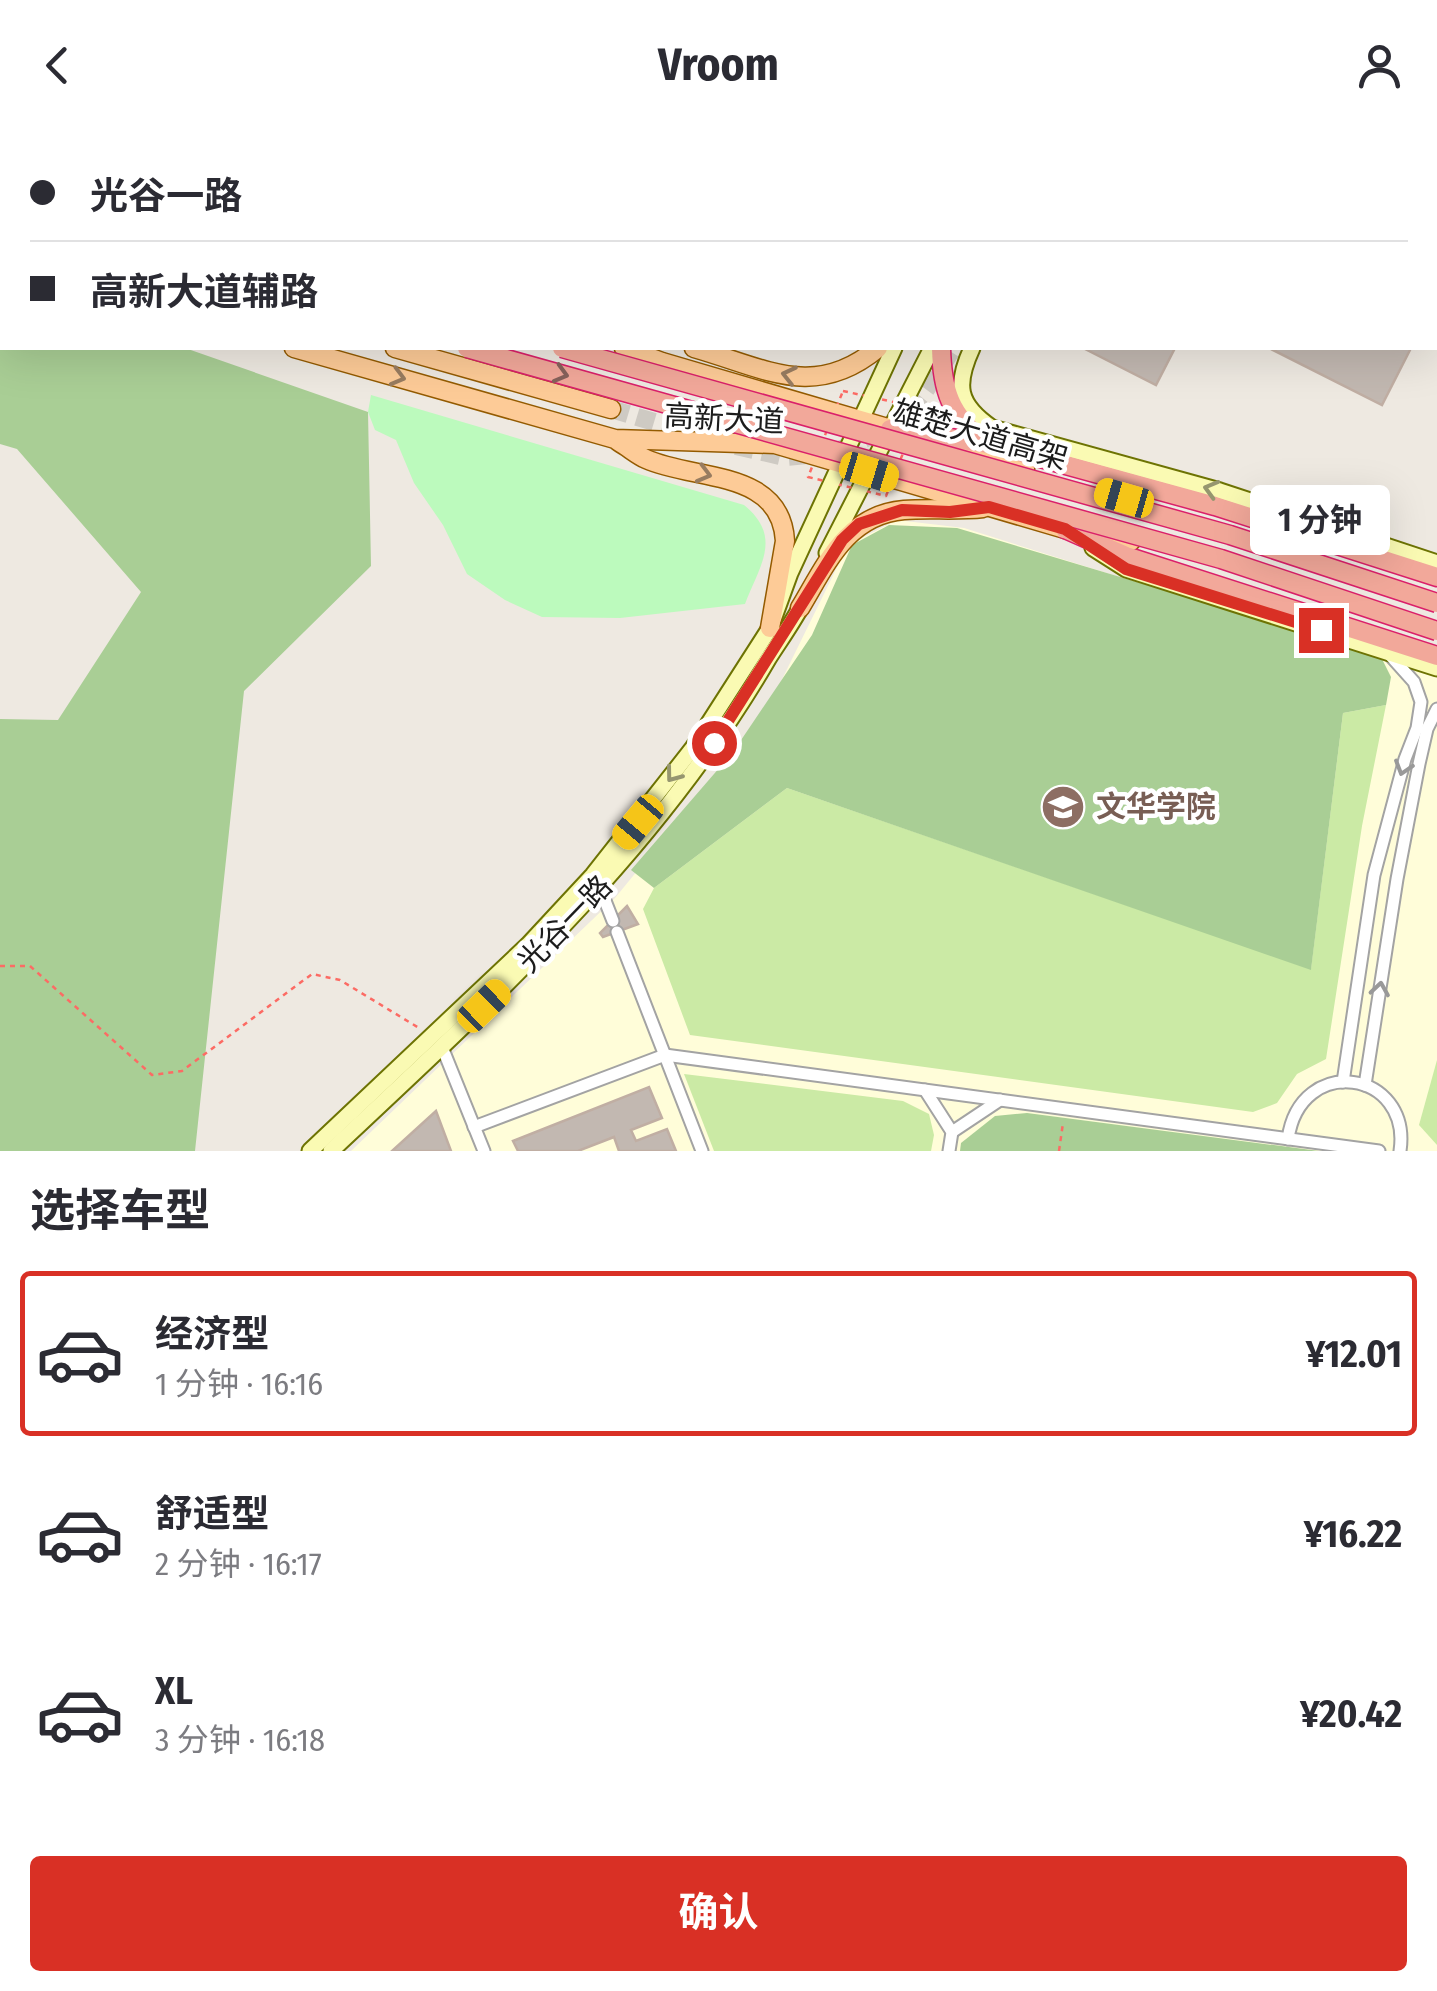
<!DOCTYPE html>
<html lang="zh">
<meta charset="utf-8">
<style>
:root{--surface:#fff;--page:#f2f2f3;--text:#2b2b33;--muted:#7c7c81;--line:#e1e1e2;--accent:#d93025}
body{margin:0;font-family:"Fira Sans Condensed","Noto Sans SC",sans-serif;background:var(--page);color:var(--text);height:100vh;display:flex;flex-direction:column;font-size:38px;white-space:nowrap}
*{box-sizing:border-box;margin:0}
p{font-size:32px;color:var(--muted)}
.icon{flex:none;width:55px;height:55px;fill:none;stroke:currentColor;stroke-width:2;stroke-linecap:round;stroke-linejoin:round}
.map{position:relative;height:1021px;overflow:hidden}
.sheet{display:flex;flex-direction:column;background:var(--surface);flex:1}
.sheet>*{flex:none}
.top-card{position:absolute;left:0px;top:0px;width:1438px;height:220px;box-shadow:0 10px 40px #0002;display:grid;align-content:center;height:220px;padding:0 30px;background:var(--surface)}
.end{position:absolute;width:45px;height:45px;margin:-22px;border:12px solid #d93025;background:#fff;box-shadow:0 0 0 5px #fff}
.from{border-radius:50%}
.bubble{position:absolute;height:70px;border-radius:10px;background:var(--surface);box-shadow:0 10px 40px #0002;font-size:32px;font-weight:700;line-height:70px;text-align:center}
.car{position:absolute;width:30px;height:60px;margin:-30px -15px;border-radius:12px;box-shadow:0 0 8px 2px #0007;background:linear-gradient(#f5c518 24%,#345 0 40%,#f5c518 0 76%,#345 0 86%,#f5c518 0)}
.top-card b{display:flex;align-items:center;gap:35px;height:95px;font-size:38px}
.top-card b+b{border-top:2px solid var(--line)}
.top-card i{width:25px;height:25px;background:var(--text)}
ul{padding:0;list-style:none}
li{display:flex;align-items:center;gap:30px;height:165px;margin:0 20px 15px;padding:0 10px;border:5px solid transparent;border-radius:10px}
li div{flex:1}
li b{display:block;font-size:38px}
li em{font-style:normal;font-weight:700}
li.selected{border-color:var(--accent)}
li>.icon{width:90px;height:90px;stroke-width:1.5}
h2{padding:0 30px;font-size:45px;line-height:120px}
.button{display:flex;gap:20px;margin-top:auto;padding:20px 30px}
.button a{flex:1;height:115px;border-radius:10px;background:var(--accent);color:#fff;font-size:40px;font-weight:700;line-height:115px;text-align:center}
header{display:flex;justify-content:space-between;align-items:center;height:130px;padding:0 30px;background:var(--surface);font-size:45px;font-weight:700}
.map>svg:first-child{display:block}
.commercial{fill:#efcfd0}
.education{fill:#fffdd9}
.grass{fill:#cbeaa5}
.forest{fill:#a9ce95}
.park{fill:#bcfabd}
.building{fill:#c2b8b1;stroke:#c0aea3;stroke-width:2.5}
.lines{fill:none;stroke-linecap:round;stroke-linejoin:round}
.primary-tunnel{stroke:#cecac3;stroke-width:18;stroke-dasharray:18 9;stroke-linecap:butt}
.service-casing{stroke:#a3a3a3;stroke-width:9}
.minor-casing{stroke:#a3a3a3;stroke-width:15}
.tertiary-casing{stroke:#a3a3a3;stroke-width:18}
.secondary-casing{stroke:#6d7303;stroke-width:19}
.primary-casing{stroke:#945b00;stroke-width:21}
.trunk-casing{stroke:#da206a;stroke-width:21}
.path{stroke:#fc6b64;stroke-width:2.5;stroke-dasharray:5 5;stroke-linecap:butt}
.service{stroke:#fff;stroke-width:5}
.minor{stroke:#fff;stroke-width:11}
.tertiary{stroke:#fff;stroke-width:14}
.secondary{stroke:#fafab3;stroke-width:15}
.primary{stroke:#fdcb97;stroke-width:18}
.trunk{stroke:#f2a89a;stroke-width:18}
.trunk-bridge-casing{stroke:#da206a;stroke-width:21;stroke-linecap:butt}
.trunk-bridge{stroke:#f2a89a;stroke-width:18}
.oneway{stroke:#87625b}
.oneway2{stroke:#987c60}
.oneway3{stroke:#96966f}
.oneway4{stroke:#999}
.route{stroke:#d93025;stroke-width:12}
.labels{text-anchor:middle;stroke-width:9;stroke-linejoin:round;paint-order:stroke}
.street-label{font-size:30px;fill:#1c1c1c;stroke:#fff}
.education-label{font-size:30px;font-weight:bold;fill:#785e54;stroke:#fff;text-anchor:start}
</style>
<header><svg class="icon" aria-label="back" viewBox="0 0 24 24"><path d="M15 5l-7 7 7 7"/></svg>Vroom<svg class="icon" aria-label="person" viewBox="0 0 24 24"><circle cx="12" cy="8" r="4"/><path d="M4 21q1-7 8-7t8 7"/></svg></header>
<div class="map">
<svg width="1437" height="1021" viewBox="0 0 1437 1021">
<rect width="100%" height="100%" fill="#eee9e1"/>
<path class="commercial" d="M660 0H958L659 2Z"/>
<path class="education" d="M897 390 964 398 1437 547V1021H351L615 768 764 586 848 415Z"/>
<g class="grass">
<path d="M1386 575 1362 696 1326 929 1297 944 1277 973 1253 982 690 905 643 779 654 758 787 658 1311 839 1343 583Z"/>
<path d="M1437 930V1015L1419 995Z"/>
<path d="M684 944 903 971 929 984 934 1005 931 1021H714Z"/>
</g>
<g class="forest">
<path d="M0 152 2 218H185L368 282 371 436 244 561 195 1021H0V589L58 590 141 462 17 319 0 314Z"/>
<path d="M889 395 957 398 1380 525 1391 547 1386 575 1343 583 1311 840 787 658 654 758 631 740 733 622 812 505 852 415Z"/>
<path d="M1027 983 1319 1021H960L961 1013 995 986Z"/>
</g>
<g class="park">
<path d="M1097 0H1244L1251 2H1095Z"/>
<path d="M371 265 744 375C783 407 760 435 745 474L620 488 542 487 505 470 467 444 443 395 414 353 396 310 375 300 368 282Z"/>
</g>
<g class="building">
<path d="M682 0H767L681 2Z"/>
<path d="M791 0H852L861 2H790Z"/>
<path d="M1083 218H1175L1156 255Z"/>
<path d="M1269 218H1411L1382 275Z"/>
<path d="M627 776 638 794 603 807 600 803Z"/>
<path d="M649 957 662 988 631 1000 636 1011 667 999 676 1021H619L614 1007 578 1021H518L513 1011Z"/>
<path d="M436 981 451 1021H392Z"/>
</g>
<g class="lines">
<g class="primary-tunnel">
<path d="M611 279 711 309"/>
<path d="M736 316 785 327 808 325"/>
<path d="M839 320C905 293 916 278 953 218"/>
</g>
<g class="service-casing">
<g id="service">
<path d="M939 0 944 2"/>
<path d="M664 2 665 0"/>
</g>
</g>
<g class="minor-casing">
<g id="minor">
<path d="M600 758 613 791"/>
<path d="M617 802 702 1021"/>
<path d="M442 917 484 1021"/>
<path d="M1343 952 1374 745 1405 629 1417 598 1421 572 1414 552 1388 523"/>
<path d="M1365 955 1397 749 1419 634 1427 599 1437 579"/>
<path d="M925 960 952 1002 949 1021"/>
<path d="M474 997 665 925 1379 1021"/>
<path d="M952 1002 1000 970"/>
<path d="M1288 1009C1300 923 1412 940 1400 1021"/>
</g>
</g>
<g class="tertiary-casing">
<g id="tertiary">
<path d="M1336 0 1343 2"/>
<path d="M1383 0 1390 2"/>
<path d="M1435 19H1437"/>
<path d="M1435 36 1437 37"/>
</g>
</g>
<g class="secondary-casing">
<g id="secondary">
<path d="M1008 2 1010 0"/>
<path d="M1045 2 1046 0"/>
<path d="M1080 2 1082 0"/>
<path d="M972 218C955 255 957 274 992 298L1220 361 1437 433"/>
<path d="M1093 418 1126 439 1437 538"/>
<path d="M827 423 932 218"/>
<path d="M310 1021 528 815 593 745 693 618 770 498 790 443 894 218"/>
<path d="M331 1021C492 870 656 722 768 529 780 510 794 491 804 471"/>
</g>
</g>
<g class="primary-casing">
<g id="primary">
<path d="M1067 2 1069 0"/>
<path d="M0 17 2 18"/>
<path d="M0 115H2"/>
<path d="M294 218 615 309 775 314 1065 399 1131 411"/>
<path d="M395 218 611 279"/>
<path d="M624 218 662 232 901 302"/>
<path d="M694 218C765 238 814 271 878 218"/>
<path d="M930 311 1025 339"/>
<path d="M619 312C628 317 637 325 646 329 695 351 781 339 785 411L770 498"/>
<path d="M800 478C826 435 846 385 904 380 930 378 956 381 983 378"/>
</g>
</g>
<g class="trunk-casing">
<g id="trunk">
<path d="M0 35 2 36"/>
<path d="M0 49 2 50"/>
<path d="M0 93 2 95"/>
<path d="M941 218C942 258 950 287 985 311"/>
<path d="M890 299 989 314 1215 376 1437 447"/>
<path d="M1065 399 1126 426 1437 526"/>
</g>
</g>
<g class="path">
<path d="M984 2 985 0"/>
<path d="M843 261 921 278 886 366 808 347Z"/>
<path d="M0 836H30L152 945 182 941 312 844 340 850 419 898"/>
<path d="M1059 1021 1063 993"/>
</g>
<use href="#service" class="service"/>
<use href="#minor" class="minor"/>
<use href="#tertiary" class="tertiary"/>
<use href="#secondary" class="secondary"/>
<use href="#primary" class="primary"/>
<use href="#trunk" class="trunk"/>
<g class="trunk-bridge-casing">
<g id="trunk-bridge">
<path d="M467 218 1221 429 1437 501"/>
<path d="M562 218 1230 405 1437 473"/>
</g>
</g>
<use href="#trunk-bridge" class="trunk-bridge"/>
</g>
<defs><path id="oneway-chevron" d="M-2-3.5L2.5 0L-2 3.5" fill="none" stroke-width="1.6" stroke-linecap="round" stroke-linejoin="round" transform="scale(2.5)"/></defs>
<use class="oneway" href="#oneway-chevron" transform="translate(561 244) rotate(16)"/>
<g class="oneway2">
<use href="#oneway-chevron" transform="translate(789 245) rotate(-167)"/>
<use href="#oneway-chevron" transform="translate(398 247) rotate(15)"/>
<use href="#oneway-chevron" transform="translate(704 344) rotate(15)"/>
</g>
<g class="oneway3">
<use href="#oneway-chevron" transform="translate(1211 359) rotate(-164)"/>
<use href="#oneway-chevron" transform="translate(673 645) rotate(127)"/>
</g>
<g class="oneway4">
<use href="#oneway-chevron" transform="translate(1403 638) rotate(107)"/>
<use href="#oneway-chevron" transform="translate(1380 859) rotate(-81)"/>
</g>
<g class="lines">
<path class="route" d="M714 613 842 410 859 394 902 380 950 382 989 377 1065 399 1126 439 1321 500"/>
</g>
<defs>
<g id="university-disc" transform="scale(2.25)"><circle r="9.5" fill="#8d6e63" stroke="#fff"/><path d="M0-5L7-2L0 1L-7-2ZM-4 1L0 2.5L4 1V4Q0 6-4 4Z" fill="#fff"/></g>
</defs>
<g fill-rule="evenodd">
<use href="#university-disc" x="1063" y="677"/>
</g>
<g class="labels">
<g class="street-label">
<text transform="translate(724 289) rotate(3)" y="10">高新大道</text>
<text transform="translate(980 305) rotate(16)" y="10">雄楚大道高架</text>
<text transform="translate(565 794) rotate(-46)" y="10">光谷一路</text>
</g>
<g class="education-label">
<text x="1096" y="687">文华学院</text>
</g>
</g>
</svg>
<i class="end from" style="left:714px;top:613px"></i>
<i class="end" style="left:1321px;top:500px"></i>
<div class="bubble" style="left:1250px;top:355px;width:140px">1 分钟</div>
<i class="car" style="left:869px;top:342px;rotate:107deg"></i>
<i class="car" style="left:1124px;top:368px;rotate:286deg"></i>
<i class="car" style="left:638px;top:692px;rotate:220deg"></i>
<i class="car" style="left:484px;top:876px;rotate:46deg"></i>
<div class="top-card">
<b><i class="from"></i>光谷一路</b>
<b><i></i>高新大道辅路</b>
</div>
</div>
<section class="sheet">
<h2>选择车型</h2>
<ul>
<li class="selected"><svg class="icon" aria-label="car" viewBox="0 0 24 24"><path d="M5 17H2v-5l4-1 3-4h7l3 4 3 1v5h-3M9 17h6M6 11h13"/><circle cx="7" cy="17" r="2"/><circle cx="17" cy="17" r="2"/></svg><div><b>经济型</b><p>1 分钟 · 16:16</p></div><em>¥12.01</em></li>
<li><svg class="icon" aria-label="car" viewBox="0 0 24 24"><path d="M5 17H2v-5l4-1 3-4h7l3 4 3 1v5h-3M9 17h6M6 11h13"/><circle cx="7" cy="17" r="2"/><circle cx="17" cy="17" r="2"/></svg><div><b>舒适型</b><p>2 分钟 · 16:17</p></div><em>¥16.22</em></li>
<li><svg class="icon" aria-label="car" viewBox="0 0 24 24"><path d="M5 17H2v-5l4-1 3-4h7l3 4 3 1v5h-3M9 17h6M6 11h13"/><circle cx="7" cy="17" r="2"/><circle cx="17" cy="17" r="2"/></svg><div><b>XL</b><p>3 分钟 · 16:18</p></div><em>¥20.42</em></li>
</ul>
<div class="button"><a>确认</a></div>
</section>
